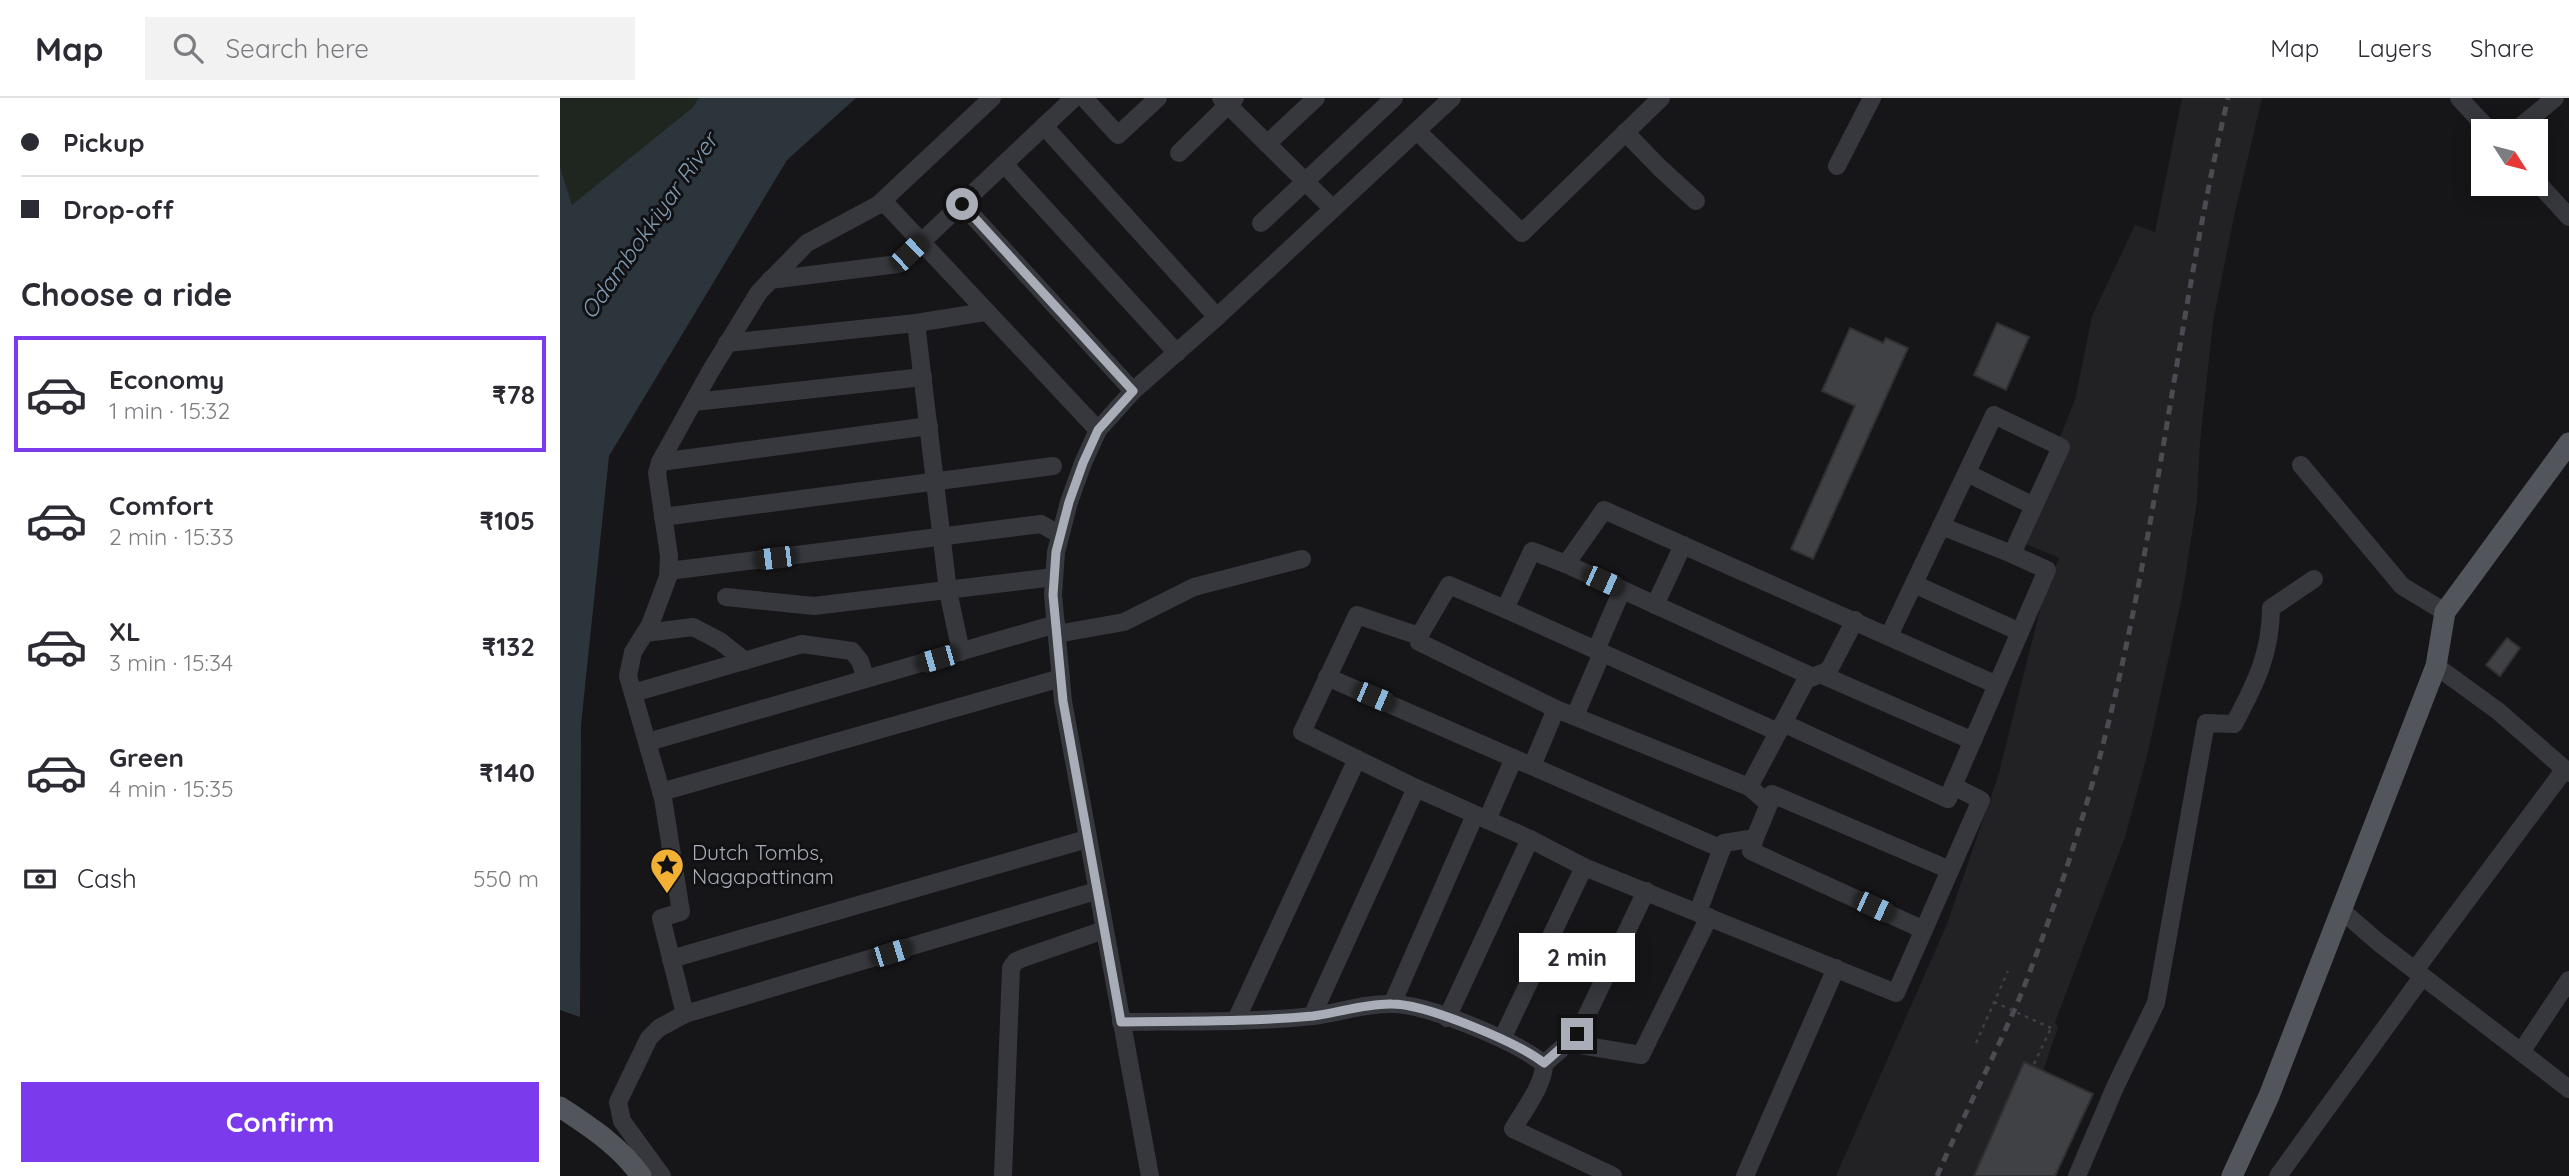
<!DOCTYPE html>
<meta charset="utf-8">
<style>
:root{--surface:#fff;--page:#f2f2f3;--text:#2b2b33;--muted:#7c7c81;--line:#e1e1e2;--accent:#7c3aed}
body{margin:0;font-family:Quicksand,sans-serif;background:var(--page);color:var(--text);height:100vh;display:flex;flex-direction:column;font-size:26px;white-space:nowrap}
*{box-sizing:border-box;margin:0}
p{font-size:23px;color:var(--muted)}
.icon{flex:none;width:38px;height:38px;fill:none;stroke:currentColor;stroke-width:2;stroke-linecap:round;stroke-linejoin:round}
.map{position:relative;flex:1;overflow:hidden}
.panel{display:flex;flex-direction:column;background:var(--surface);width:560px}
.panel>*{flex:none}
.top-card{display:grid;align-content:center;height:154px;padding:0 21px;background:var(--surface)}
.needle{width:46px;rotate:126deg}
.controls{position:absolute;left:1911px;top:21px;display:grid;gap:14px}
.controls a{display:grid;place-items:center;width:77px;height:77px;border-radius:0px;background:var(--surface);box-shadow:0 4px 18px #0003;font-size:35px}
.end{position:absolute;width:32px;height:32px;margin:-16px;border:9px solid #a8adb8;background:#111;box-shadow:0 0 0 4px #111}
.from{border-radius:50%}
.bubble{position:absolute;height:49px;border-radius:0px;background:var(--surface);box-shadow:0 4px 18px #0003;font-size:23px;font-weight:800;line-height:49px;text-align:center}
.car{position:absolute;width:21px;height:42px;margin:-21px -10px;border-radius:9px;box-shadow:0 0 5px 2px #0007;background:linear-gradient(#222 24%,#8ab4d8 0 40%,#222 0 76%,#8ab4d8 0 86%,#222 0)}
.top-card b{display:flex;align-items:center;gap:24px;height:66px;font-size:26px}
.top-card b+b{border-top:2px solid var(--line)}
.top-card i{width:18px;height:18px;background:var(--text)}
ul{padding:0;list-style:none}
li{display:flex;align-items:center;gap:21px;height:116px;margin:0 14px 10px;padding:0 7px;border:4px solid transparent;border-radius:0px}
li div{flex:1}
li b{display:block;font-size:26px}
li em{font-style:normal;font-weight:800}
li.on{border-color:var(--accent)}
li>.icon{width:63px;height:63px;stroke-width:1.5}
h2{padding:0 21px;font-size:32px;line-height:84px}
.pay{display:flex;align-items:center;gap:18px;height:77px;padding:0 21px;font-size:26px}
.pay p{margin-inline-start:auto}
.action{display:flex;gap:14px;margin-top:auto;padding:14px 21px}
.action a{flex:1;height:80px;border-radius:0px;background:var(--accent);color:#fff;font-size:28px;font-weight:800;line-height:80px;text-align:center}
header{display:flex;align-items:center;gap:42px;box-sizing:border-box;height:98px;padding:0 35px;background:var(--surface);border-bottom:2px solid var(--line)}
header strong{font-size:33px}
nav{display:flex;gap:38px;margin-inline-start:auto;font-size:24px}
.search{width:490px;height:63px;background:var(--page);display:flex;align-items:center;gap:18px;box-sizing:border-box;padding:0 24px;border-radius:0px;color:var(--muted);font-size:26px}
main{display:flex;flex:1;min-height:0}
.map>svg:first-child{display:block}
.built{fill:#222225}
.green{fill:#1e261f}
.water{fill:#2c353c}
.building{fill:#404145;stroke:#303034;stroke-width:2}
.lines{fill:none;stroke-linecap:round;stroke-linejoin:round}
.path{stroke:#3d3f44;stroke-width:2.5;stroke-dasharray:3.5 5;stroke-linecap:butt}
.minor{stroke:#37383d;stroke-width:18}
.major{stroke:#53555c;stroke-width:21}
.rail{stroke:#4a4c52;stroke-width:5;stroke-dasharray:9 7;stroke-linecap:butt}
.path-bridge{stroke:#3d3f44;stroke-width:2.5;stroke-dasharray:3.5 5;stroke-linecap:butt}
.route{stroke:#a8adb8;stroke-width:9}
.labels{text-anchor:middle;stroke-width:6;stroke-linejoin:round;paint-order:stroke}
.poi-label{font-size:21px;fill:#a8adb8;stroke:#111113;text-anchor:start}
.water-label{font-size:23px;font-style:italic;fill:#7f9bb3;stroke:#111113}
</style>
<header>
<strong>Map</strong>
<div class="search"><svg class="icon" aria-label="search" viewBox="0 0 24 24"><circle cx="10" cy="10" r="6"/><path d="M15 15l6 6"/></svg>Search here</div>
<nav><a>Map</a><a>Layers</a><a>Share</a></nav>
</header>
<main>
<section class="panel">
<div class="top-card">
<b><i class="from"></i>Pickup</b>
<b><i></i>Drop-off</b>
</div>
<h2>Choose a ride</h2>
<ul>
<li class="on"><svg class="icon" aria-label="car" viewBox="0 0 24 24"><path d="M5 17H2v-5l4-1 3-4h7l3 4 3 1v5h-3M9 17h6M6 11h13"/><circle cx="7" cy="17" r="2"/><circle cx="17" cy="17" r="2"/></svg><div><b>Economy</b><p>1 min · 15:32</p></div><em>₹78</em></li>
<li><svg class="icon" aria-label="car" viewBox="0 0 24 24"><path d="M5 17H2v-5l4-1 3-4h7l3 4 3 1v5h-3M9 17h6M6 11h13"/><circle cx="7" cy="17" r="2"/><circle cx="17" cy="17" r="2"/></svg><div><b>Comfort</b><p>2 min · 15:33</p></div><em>₹105</em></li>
<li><svg class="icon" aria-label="car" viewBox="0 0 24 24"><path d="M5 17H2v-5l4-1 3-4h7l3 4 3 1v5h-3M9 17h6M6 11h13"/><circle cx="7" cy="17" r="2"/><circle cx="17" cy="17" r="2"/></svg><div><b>XL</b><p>3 min · 15:34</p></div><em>₹132</em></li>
<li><svg class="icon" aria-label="car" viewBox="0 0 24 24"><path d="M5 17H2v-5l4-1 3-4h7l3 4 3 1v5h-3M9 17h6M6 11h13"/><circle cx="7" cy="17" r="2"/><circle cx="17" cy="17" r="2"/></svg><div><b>Green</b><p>4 min · 15:35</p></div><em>₹140</em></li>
</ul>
<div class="pay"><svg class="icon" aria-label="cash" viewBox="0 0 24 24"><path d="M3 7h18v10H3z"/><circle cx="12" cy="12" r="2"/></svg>Cash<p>550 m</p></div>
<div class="action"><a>Confirm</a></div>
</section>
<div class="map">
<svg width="2009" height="1078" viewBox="0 0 2009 1078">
<rect width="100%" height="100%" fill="#161618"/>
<path class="built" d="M1622 0H1702L1675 114 1653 224 1640 344 1637 403 1622 499 1587 658 1565 739 1495 924 1498 929 1483 973 1533 996 1495 1078H1276L1387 826 1438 678 1481 508 1499 460 1458 443 1515 302 1532 218 1575 127 1595 134Z"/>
<path class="green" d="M0 0H139L132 10 12 108 0 69Z"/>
<path class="water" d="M139 0H296L227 62 49 358 21 627 20 919 0 912V69L12 107 132 10Z"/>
<g class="building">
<path d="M1437 225 1469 239 1446 292 1414 277Z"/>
<path d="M1290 230 1323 245 1326 240 1348 250 1253 461 1231 451 1295 308 1262 293Z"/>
<path d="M1947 540 1960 550 1940 578 1926 567Z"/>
<path d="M1464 964 1533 996 1495 1078H1414Z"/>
</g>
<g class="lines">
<g class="path">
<path d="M1416 945 1448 873"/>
<path d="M1474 966 1491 930"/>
</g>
<g class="minor">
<path d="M524 0 558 37 598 0"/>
<path d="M661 0 773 111"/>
<path d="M1899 0 1930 33"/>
<path d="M484 28 657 219"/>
<path d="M857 33 962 135 1101 0"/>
<path d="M1955 33 1995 0"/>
<path d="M1065 34 1100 70 1136 103"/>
<path d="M707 46 756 0"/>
<path d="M619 55 675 0"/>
<path d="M444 66 617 255"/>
<path d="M1277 68 1312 0"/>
<path d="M1976 83 2009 119"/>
<path d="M323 103 538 332"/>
<path d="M402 106 573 293"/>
<path d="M701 125 834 0"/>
<path d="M210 182 338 166 514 0"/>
<path d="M356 225 388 493 401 554"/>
<path d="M167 245 356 225 425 214"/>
<path d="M134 304 363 279"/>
<path d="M100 364 369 328"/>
<path d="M1741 367 1842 488 1885 514"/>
<path d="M1407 375 1474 408"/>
<path d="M103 419 493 368"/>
<path d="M1381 428 1452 456"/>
<path d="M1006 466 1253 579"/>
<path d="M109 473 481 426 500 437"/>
<path d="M1354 486 1460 534"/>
<path d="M166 499 254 508 494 479"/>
<path d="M1095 507 1123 447"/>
<path d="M945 511 1218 634"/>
<path d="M85 535 133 529 160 543 185 563"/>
<path d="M497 536 564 524 634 489 742 461"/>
<path d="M859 538V544L996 611 1189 689"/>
<path d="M1329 538 1434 317 1501 349 1452 456 1487 472 1393 688 1421 702 1336 895 1024 769 970 741 856 690 742 634 797 517 859 538 889 487 945 511 972 453 1006 466 1044 412 1437 587"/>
<path d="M1036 552 1062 492"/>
<path d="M1876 568 1938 613 2009 675"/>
<path d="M1260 576 1413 643"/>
<path d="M767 579 1162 751"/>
<path d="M73 595 242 546 292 553 300 563 306 581"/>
<path d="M1015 618 1042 555"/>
<path d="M1223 625 1388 701 1393 688"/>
<path d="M88 644 496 526"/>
<path d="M972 668 996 611"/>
<path d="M101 694 501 580"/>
<path d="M1209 706 1212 696 1390 772"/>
<path d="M927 722 954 660"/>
<path d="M1195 740 1191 753 1364 832"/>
<path d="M1781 812 1818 844 2009 991"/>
<path d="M1138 814 1164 745 1195 740 1209 706 1189 689 1246 582 1269 572 1295 522"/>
<path d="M111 861 527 741"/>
<path d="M1855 872 2005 671"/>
<path d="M832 906 915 717"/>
<path d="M125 916 101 820 121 814 103 700 68 578 73 554 90 527 108 479 109 458 97 375 100 364 150 274 199 194 247 145 318 107 432 0"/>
<path d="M752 918 856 690"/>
<path d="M887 920 970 741"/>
<path d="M676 922 797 661"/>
<path d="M561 924C625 923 689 925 753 918 778 915 806 905 832 906 867 906 956 943 984 966 984 987 964 1012 953 1031L1053 1078"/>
<path d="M942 941 1024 769"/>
<path d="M1008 945 1081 957 1149 819"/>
<path d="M1961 954 2009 882"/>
<path d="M984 966 1018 936 1086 793"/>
<path d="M102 1078 62 1023 58 1004 89 940 99 930 125 916 536 793"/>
<path d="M443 1078 451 870 456 863 466 859 544 832"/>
<path d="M590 1078 503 603 493 497 496 454 509 404 523 365 538 332 573 293 657 219 892 0"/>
<path d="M1185 1078 1276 870"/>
<path d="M1517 1078 1556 987 1596 905 1646 625 1674 626C1695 587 1711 555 1711 510L1754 481"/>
<path d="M1718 1078 1862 879"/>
</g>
<g class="major">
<path d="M0 1009C30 1029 60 1048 81 1078"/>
<path d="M1672 1078 1709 998 1876 568 1885 514 2009 345"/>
</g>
<path class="rail" d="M1377 1078C1404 1016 1436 956 1462 894 1491 820 1516 745 1537 669 1597 449 1616 221 1668 0"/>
<path class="path-bridge" d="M1434 904 1491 930"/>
</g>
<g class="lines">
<path class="route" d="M402 106 573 293 538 332 523 365 509 404 496 454 493 497 503 603 561 924C625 923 689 924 753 918 778 915 806 905 832 906 866 906 957 944 984 965L1017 936"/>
</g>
<defs>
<g id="sight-pin" transform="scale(1.75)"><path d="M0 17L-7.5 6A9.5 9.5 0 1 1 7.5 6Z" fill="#f2b134" stroke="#111113"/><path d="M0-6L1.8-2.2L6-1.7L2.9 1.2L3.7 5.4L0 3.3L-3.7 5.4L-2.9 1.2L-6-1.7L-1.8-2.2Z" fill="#111"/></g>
</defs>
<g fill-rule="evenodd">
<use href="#sight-pin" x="107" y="767"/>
</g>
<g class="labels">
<g class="poi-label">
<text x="132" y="762">Dutch Tombs,<tspan x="132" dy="24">Nagapattinam</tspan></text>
</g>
<g class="water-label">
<text transform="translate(89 128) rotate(-55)" y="8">Odambokkiyar River</text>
</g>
</g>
</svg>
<div class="controls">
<a><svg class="needle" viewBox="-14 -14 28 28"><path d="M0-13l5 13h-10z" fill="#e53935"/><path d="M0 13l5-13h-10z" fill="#7c7c81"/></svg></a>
</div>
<i class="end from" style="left:402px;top:106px"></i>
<i class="end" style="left:1017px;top:936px"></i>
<div class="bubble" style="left:959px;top:835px;width:116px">2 min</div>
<i class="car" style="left:349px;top:155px;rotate:46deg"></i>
<i class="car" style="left:215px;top:460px;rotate:263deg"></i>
<i class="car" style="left:1043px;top:483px;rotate:114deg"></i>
<i class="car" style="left:377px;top:561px;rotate:254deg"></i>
<i class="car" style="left:814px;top:599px;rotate:113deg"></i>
<i class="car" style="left:1314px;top:809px;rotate:115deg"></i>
<i class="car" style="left:331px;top:855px;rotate:73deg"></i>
</div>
</main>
